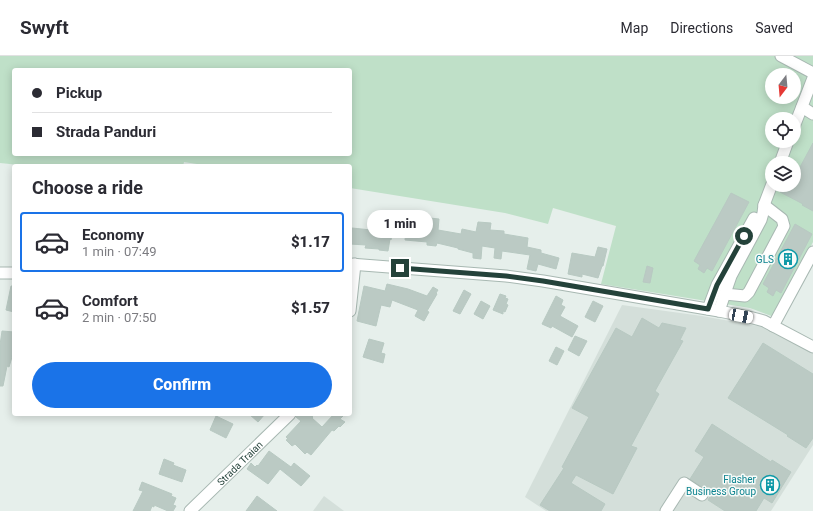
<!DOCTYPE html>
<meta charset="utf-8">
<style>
:root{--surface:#fff;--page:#f7f7f7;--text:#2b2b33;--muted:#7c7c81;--line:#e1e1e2;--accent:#1a73e8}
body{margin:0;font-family:Roboto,sans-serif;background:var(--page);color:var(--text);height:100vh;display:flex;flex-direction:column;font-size:15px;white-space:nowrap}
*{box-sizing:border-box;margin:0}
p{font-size:13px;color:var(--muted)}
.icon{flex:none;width:22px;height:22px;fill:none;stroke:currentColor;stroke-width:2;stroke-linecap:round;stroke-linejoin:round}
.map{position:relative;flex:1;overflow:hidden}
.side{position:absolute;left:12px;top:108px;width:340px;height:252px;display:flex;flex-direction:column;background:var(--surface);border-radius:4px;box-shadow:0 2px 10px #0003}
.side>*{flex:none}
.top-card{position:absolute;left:12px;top:12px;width:340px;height:88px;border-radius:4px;box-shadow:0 2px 10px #0003;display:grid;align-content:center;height:88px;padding:0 20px;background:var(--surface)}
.needle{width:26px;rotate:196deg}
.controls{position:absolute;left:765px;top:12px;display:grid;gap:8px}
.controls a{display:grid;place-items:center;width:36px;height:36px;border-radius:50%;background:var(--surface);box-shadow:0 2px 10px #0003;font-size:20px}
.end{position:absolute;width:18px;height:18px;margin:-9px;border:5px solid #24423a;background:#fff;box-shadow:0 0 0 2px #fff}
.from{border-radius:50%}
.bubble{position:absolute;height:28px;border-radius:14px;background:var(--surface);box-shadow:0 2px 10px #0003;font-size:13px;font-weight:800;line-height:28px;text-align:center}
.car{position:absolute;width:12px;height:24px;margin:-12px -6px;border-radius:5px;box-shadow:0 0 3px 1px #0007;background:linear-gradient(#fff 24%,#345 0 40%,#fff 0 76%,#345 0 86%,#fff 0)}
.top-card b{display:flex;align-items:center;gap:14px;height:38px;font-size:15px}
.top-card b+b{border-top:1px solid var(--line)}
.top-card i{width:10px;height:10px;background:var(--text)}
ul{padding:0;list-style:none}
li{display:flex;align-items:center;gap:12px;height:60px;margin:0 8px 6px;padding:0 12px;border:2px solid transparent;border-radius:4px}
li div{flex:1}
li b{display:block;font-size:15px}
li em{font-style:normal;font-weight:800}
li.on{border-color:var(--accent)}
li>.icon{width:36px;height:36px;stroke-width:1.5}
h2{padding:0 20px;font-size:18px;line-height:48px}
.button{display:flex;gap:8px;margin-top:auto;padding:8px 20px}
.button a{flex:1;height:46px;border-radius:24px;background:var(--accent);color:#fff;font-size:16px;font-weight:800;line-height:46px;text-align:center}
header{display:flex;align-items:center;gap:24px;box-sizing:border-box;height:56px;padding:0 20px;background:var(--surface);border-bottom:1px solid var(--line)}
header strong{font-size:19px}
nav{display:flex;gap:22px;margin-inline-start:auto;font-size:14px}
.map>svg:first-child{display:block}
.built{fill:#d4dfda}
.green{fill:#bfe0c8;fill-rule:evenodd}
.building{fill:#bbcac4;stroke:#b8c9c2}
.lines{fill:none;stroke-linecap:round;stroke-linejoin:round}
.minor-casing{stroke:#a8b8b2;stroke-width:13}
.minor{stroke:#fff;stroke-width:11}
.route{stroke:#24423a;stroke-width:5}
.labels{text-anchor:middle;stroke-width:3;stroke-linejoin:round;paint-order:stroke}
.culture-label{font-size:10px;fill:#0d838f;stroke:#f7fbf9;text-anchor:end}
.street-label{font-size:10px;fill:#24423a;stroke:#f7fbf9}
</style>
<header>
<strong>Swyft</strong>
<nav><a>Map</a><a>Directions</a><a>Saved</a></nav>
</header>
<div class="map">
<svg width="813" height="455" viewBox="0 0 813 455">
<rect width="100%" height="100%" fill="#e6efeb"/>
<g class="built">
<path d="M622 249 702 260 763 271 777 276 813 295V389L771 455H546L525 441Z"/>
<path d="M324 440 344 455H313Z"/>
</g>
<path class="green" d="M0 0H813V186L774 261 750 252 601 228 616 170 553 152 548 168 505 157 350 132V110H210L184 106 183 110H29L0 107ZM14 14H350V98H14ZM772 19H794V41H772ZM772 63H794V85H772ZM772 107H794V129H772Z"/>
<g class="building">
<path d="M813 87V155L802 149 803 148 780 136 783 129H794V111L799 113Z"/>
<path d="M731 137 749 146 712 215 707 212 704 217 698 213 700 209 694 205Z"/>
<path d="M430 162 439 163 438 174 461 178 462 173 476 176 478 166 491 167 490 174 504 175V178L528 182 527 191 541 194V197L559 202 556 213 538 208 536 215 527 213 530 199 502 195 501 203 494 202 495 192 482 190 481 203 473 202V197L458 193V192L437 187 436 190 427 189V186L405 184 407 168 425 169V168L429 169Z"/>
<path d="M381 168 390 169 389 171 393 172 391 184 390 183 388 195 379 194V193L365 192 366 189 350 188 352 172 381 175Z"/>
<path d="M795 168 812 178 781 237 776 234 773 240 767 236 769 232 763 228Z"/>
<path d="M598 191 607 193 603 210H602L598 222 582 218V221L568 218 572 197 595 201Z"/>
<path d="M647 210 653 212 650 227 643 226Z"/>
<path d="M387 228 408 233 427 240 433 231 438 234 436 237 437 238 427 255 429 256 424 265 415 260 418 254 392 244 390 251 381 249 376 270 357 265 364 230 385 235Z"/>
<path d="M11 230H14V256L6 254Z"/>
<path d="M464 234 471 238 460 258 453 255Z"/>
<path d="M500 238 506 240 505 242 508 243 506 248 508 249 505 256 503 255V258L493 254Z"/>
<path d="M556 240 563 244 561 249 565 251 560 260 578 270 572 281 552 270 551 272 542 268Z"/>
<path d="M481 245 490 250 483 263 474 258Z"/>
<path d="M593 245 603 250 595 266 585 261Z"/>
<path d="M642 262 659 272 662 267 686 272 680 284 683 285 655 335 659 338 631 390 637 392 613 438 576 419 571 427 605 448 601 455H550L540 449 564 412 562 411 589 361 572 352 616 272 632 281Z"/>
<path d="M2 275 14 276V292L12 301 9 311 7 310 3 330H0V289Z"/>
<path d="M575 280 587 285 579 300 568 294Z"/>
<path d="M369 283 384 287 381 297 385 298 383 307 363 301Z"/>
<path d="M763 287 813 318V382L806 392 787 380 788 379 728 342Z"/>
<path d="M556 291 564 295 557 309 549 305Z"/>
<path d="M249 358H265L258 366Z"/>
<path d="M297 358H309L313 361 312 362 322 371 334 358H345L340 363 345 366 340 371 339 370 334 375 332 374 311 399 307 396 305 398 295 388 292 390 286 384 288 383 286 381 301 365 296 361Z"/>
<path d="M216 360 233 368 226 382 210 374Z"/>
<path d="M712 368 771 406 772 404 791 416 772 447 764 442 756 455H725L708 444 712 437 690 423 704 401 695 395Z"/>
<path d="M269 395 291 411 294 407 310 420 301 430 280 413 268 428 247 413 251 407 255 411 257 409 258 410Z"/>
<path d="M164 403 174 407 173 409 186 414 182 426 159 418Z"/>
<path d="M142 426 172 438 171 440 176 442 173 449 176 450 173 455H168L154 449V451L152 450 150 455H133L143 435 139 434Z"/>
<path d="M257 440 277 455H246Z"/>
</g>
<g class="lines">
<g class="minor-casing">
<g id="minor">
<path d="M781 0 813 17"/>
<path d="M802 51 813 58"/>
<path d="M794 71 813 22"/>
<path d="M780 107 788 85"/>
<path d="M350 208 506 220 543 225 719 255 753 262 764 265 813 291"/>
<path d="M0 217H14"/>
<path d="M725 238 745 240 749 236 784 170 782 163 764 149"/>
<path d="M708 253 717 229 754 162"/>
<path d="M350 255 355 208"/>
<path d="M719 255 731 220 761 164 763 157 764 149 772 128"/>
<path d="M773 270 813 196"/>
<path id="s1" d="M190 455 290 358"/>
<path d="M666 455 684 427 702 439"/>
</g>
</g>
<use href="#minor" class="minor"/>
</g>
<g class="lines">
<path class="route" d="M400 212 506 220 543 225 708 253 717 229 744 180"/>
</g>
<defs>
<g id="building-ring" transform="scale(1)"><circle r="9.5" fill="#f7fbf9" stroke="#0f9aa8" stroke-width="1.5"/><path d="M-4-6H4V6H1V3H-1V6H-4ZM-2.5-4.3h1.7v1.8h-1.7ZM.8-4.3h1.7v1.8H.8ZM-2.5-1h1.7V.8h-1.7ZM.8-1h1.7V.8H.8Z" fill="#0f9aa8"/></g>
</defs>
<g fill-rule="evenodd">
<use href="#building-ring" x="788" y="203"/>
<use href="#building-ring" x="770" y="429"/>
</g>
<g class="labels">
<g class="culture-label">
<text x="774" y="207">GLS</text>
<text x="756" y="427">Flasher<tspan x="756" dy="12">Business Group</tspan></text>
</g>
<g class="street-label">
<text dy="4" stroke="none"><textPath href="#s1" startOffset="69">Strada Traian</textPath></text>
</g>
</g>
</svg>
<div class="controls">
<a><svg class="needle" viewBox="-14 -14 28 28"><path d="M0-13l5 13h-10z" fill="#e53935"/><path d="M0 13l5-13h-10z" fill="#7c7c81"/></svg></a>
<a><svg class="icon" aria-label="locate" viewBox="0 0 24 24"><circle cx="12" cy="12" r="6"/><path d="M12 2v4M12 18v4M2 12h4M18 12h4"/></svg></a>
<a><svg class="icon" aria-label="layers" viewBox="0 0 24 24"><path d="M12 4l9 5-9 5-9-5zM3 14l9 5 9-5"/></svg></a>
</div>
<i class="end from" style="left:744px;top:180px"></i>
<i class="end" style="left:400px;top:212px"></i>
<div class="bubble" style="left:367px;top:154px;width:66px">1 min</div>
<i class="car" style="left:741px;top:260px;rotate:101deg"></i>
<div class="top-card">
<b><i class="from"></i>Pickup</b>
<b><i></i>Strada Panduri</b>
</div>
<section class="side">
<h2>Choose a ride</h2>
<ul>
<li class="on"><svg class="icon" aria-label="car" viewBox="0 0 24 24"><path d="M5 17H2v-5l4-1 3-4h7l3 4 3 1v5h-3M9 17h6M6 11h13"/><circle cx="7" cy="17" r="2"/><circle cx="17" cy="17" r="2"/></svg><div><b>Economy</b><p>1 min · 07:49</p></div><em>$1.17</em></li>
<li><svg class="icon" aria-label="car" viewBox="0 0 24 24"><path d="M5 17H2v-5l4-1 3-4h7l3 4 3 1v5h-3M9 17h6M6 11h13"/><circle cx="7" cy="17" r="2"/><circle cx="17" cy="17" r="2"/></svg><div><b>Comfort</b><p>2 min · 07:50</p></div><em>$1.57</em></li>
</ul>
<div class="button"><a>Confirm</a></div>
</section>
</div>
